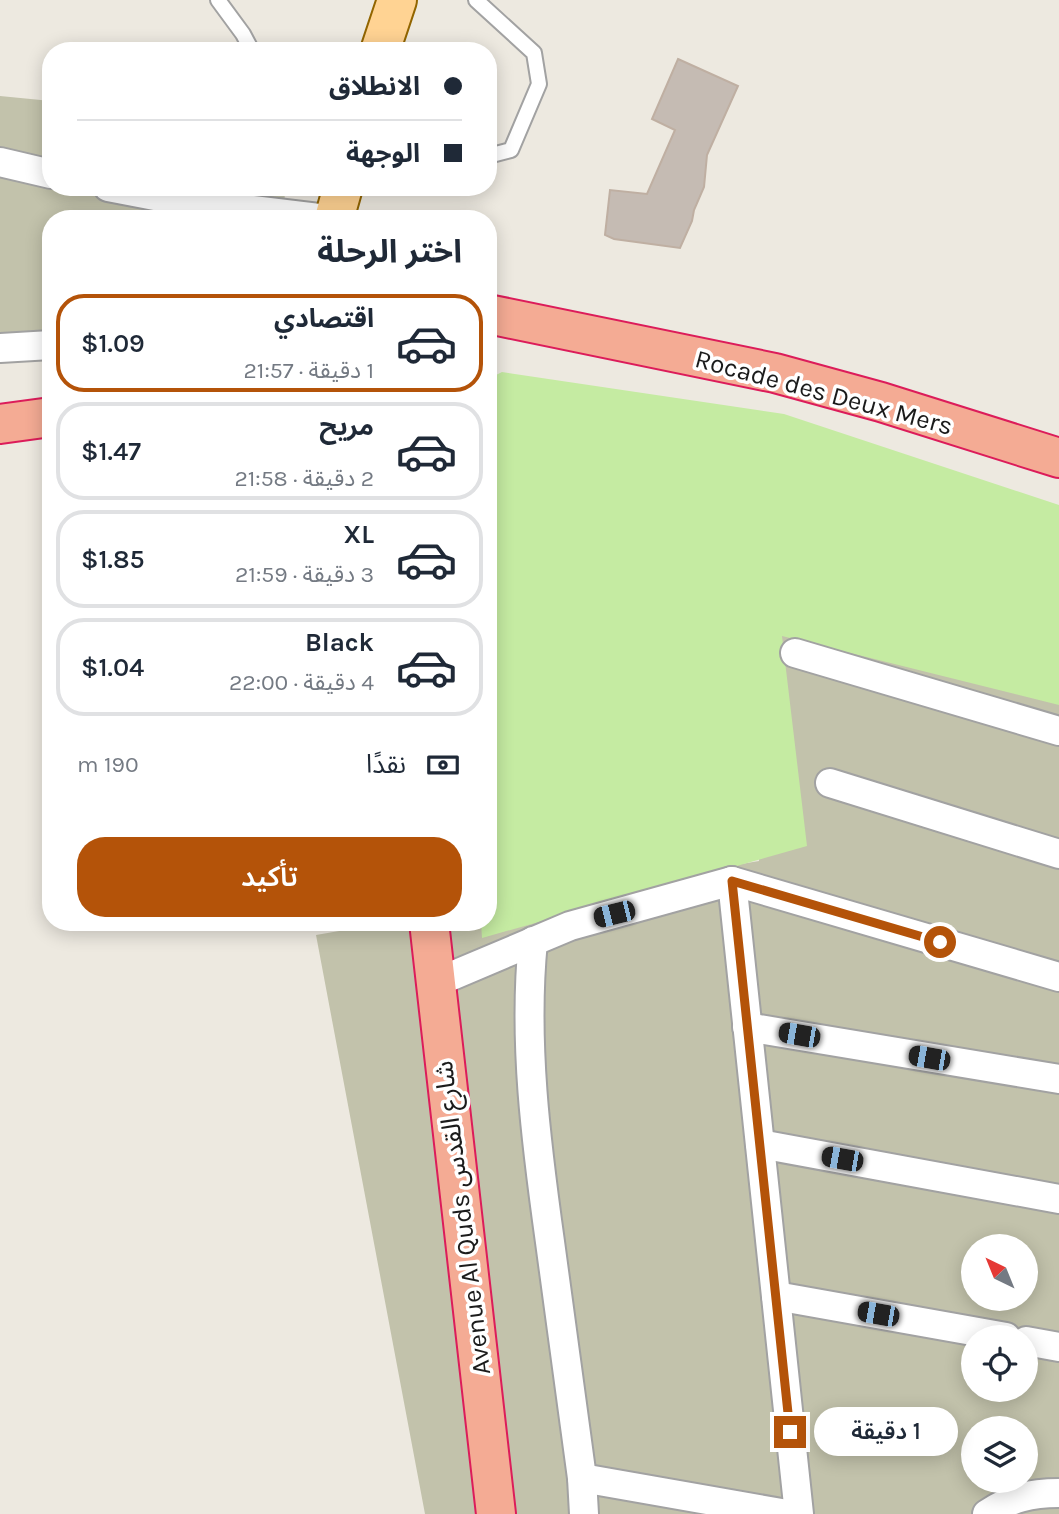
<!DOCTYPE html>
<html lang="ar">
<meta charset="utf-8">
<style>
:root{--surface:#fff;--page:#f6f6f7;--text:#1f2937;--muted:#747a83;--line:#e0e1e3;--accent:#b45309}
body{margin:0;font-family:Karla,"Noto Sans Arabic",sans-serif;background:var(--page);color:var(--text);direction:rtl;height:100vh;display:flex;flex-direction:column;font-size:26px;white-space:nowrap}
*{box-sizing:border-box;margin:0}
p{font-size:23px;color:var(--muted)}
.icon{flex:none;width:38px;height:38px;fill:none;stroke:currentColor;stroke-width:2;stroke-linecap:round;stroke-linejoin:round}
.map{position:relative;flex:1;overflow:hidden;direction:ltr}
.sheet{position:absolute;left:42px;top:210px;width:455px;height:721px;display:flex;flex-direction:column;background:var(--surface);border-radius:28px;box-shadow:0 4px 18px #0003;direction:rtl}
.sheet>*{flex:none}
.hud{position:absolute;left:42px;top:42px;width:455px;height:154px;border-radius:28px;box-shadow:0 4px 18px #0003;direction:rtl;display:grid;align-content:center;height:154px;padding:0 35px;background:var(--surface)}
.needle{width:46px;rotate:317deg}
.tools{position:absolute;left:961px;top:1234px;display:grid;gap:14px}
.tools a{display:grid;place-items:center;width:77px;height:77px;border-radius:50%;background:var(--surface);box-shadow:0 4px 18px #0003;font-size:35px}
.end{position:absolute;width:32px;height:32px;margin:-16px;border:9px solid #b45309;background:#fff;box-shadow:0 0 0 4px #fff}
.from{border-radius:50%}
.bubble{position:absolute;height:49px;border-radius:24px;background:var(--surface);box-shadow:0 4px 18px #0003;font-size:23px;font-weight:600;line-height:49px;text-align:center;direction:rtl}
.car{position:absolute;width:21px;height:42px;margin:-21px -10px;border-radius:9px;box-shadow:0 0 5px 2px #0007;background:linear-gradient(#222 24%,#8ab4d8 0 40%,#222 0 76%,#8ab4d8 0 86%,#222 0)}
.hud b{display:flex;align-items:center;gap:24px;height:66px;font-size:26px}
.hud b+b{border-top:2px solid var(--line)}
.hud i{width:18px;height:18px;background:var(--text)}
ul{padding:0;list-style:none}
li{display:flex;align-items:center;gap:21px;height:98px;margin:0 14px 10px;padding:0 21px;border:4px solid var(--line);border-radius:28px}
li div{flex:1}
li b{display:block;font-size:26px}
li em{font-style:normal;font-weight:600}
li.selected{border-color:var(--accent)}
li>.icon{width:63px;height:63px;stroke-width:1.5}
h2{padding:0 35px;font-size:32px;line-height:84px}
.pay{display:flex;align-items:center;gap:18px;height:77px;padding:0 35px;font-size:26px}
.pay p{margin-inline-start:auto}
.button{display:flex;gap:14px;margin-top:auto;padding:14px 35px}
.button a{flex:1;height:80px;border-radius:28px;background:var(--accent);color:#fff;font-size:28px;font-weight:600;line-height:80px;text-align:center}
.map>svg:first-child{display:block}
.construction{fill:#c2c2ab;fill-rule:evenodd}
.grass{fill:#c5eba2}
.building{fill:#c5bbb3;stroke:#bfafa2;stroke-width:2}
.lines{fill:none;stroke-linecap:round;stroke-linejoin:round}
.service-casing{stroke:#a2a2a2;stroke-width:18}
.minor-casing{stroke:#a2a2a2;stroke-width:32}
.primary-casing{stroke:#926500;stroke-width:42}
.trunk-casing{stroke:#dc1c5a;stroke-width:42}
.service{stroke:#fff;stroke-width:14}
.minor{stroke:#fff;stroke-width:28}
.primary{stroke:#ffd393;stroke-width:38}
.trunk{stroke:#f4ab94;stroke-width:38}
.route{stroke:#b45309;stroke-width:9}
.labels{text-anchor:middle;stroke-width:7;stroke-linejoin:round;paint-order:stroke}
.street-label{font-size:26px;fill:#1b1b1b;stroke:#fff}
</style>
<div class="map">
<svg width="1059" height="1514" viewBox="0 0 1059 1514">
<rect width="100%" height="100%" fill="#ede9e0"/>
<g class="construction">
<path d="M0 96 51 101V187H285L284 219H51V355L0 360Z"/>
<path d="M768 603 1059 702V1514H425L316 935 391 922H488V906L759 861ZM973 1246H1026V1298H973ZM973 1337H1026V1390H973ZM973 1428H1026V1480H973Z"/>
</g>
<path class="grass" d="M502 372 784 414 1059 505V705L782 636 807 846 482 938 481 922H488V379Z"/>
<path class="building" d="M678 59 738 86 707 155 704 187 694 210 692 221 680 248 614 239 605 235 610 190 647 194 675 130 652 119Z"/>
<g class="lines">
<g class="service-casing">
<g id="service">
<path d="M218 0 243 34 252 51"/>
<path d="M476 0 534 53 539 84 511 150 488 156"/>
</g>
</g>
<g class="minor-casing">
<g id="minor">
<path d="M0 162 51 174"/>
<path d="M108 187 186 202 327 219"/>
<path d="M0 348 51 345"/>
<path d="M795 653 1059 731"/>
<path d="M830 783 1059 854"/>
<path d="M732 881 799 1514"/>
<path d="M533 941C523 1041 536 1142 550 1242 560 1320 571 1399 582 1478L584 1514"/>
<path d="M435 983 570 926 732 881 1059 977"/>
<path d="M747 1027 1059 1079"/>
<path d="M760 1144 1059 1199"/>
<path d="M776 1296 1006 1337"/>
<path d="M1026 1341 1059 1347"/>
<path d="M582 1478 787 1514"/>
<path d="M987 1514C1011 1498 1030 1493 1059 1493"/>
</g>
</g>
<g class="primary-casing">
<g id="primary">
<path d="M380 51 397 0"/>
<path d="M334 219 343 187"/>
</g>
</g>
<g class="trunk-casing">
<g id="trunk">
<path d="M488 314 775 373 881 402 1059 458"/>
<path d="M0 424 51 417"/>
<path d="M429 922 496 1514"/>
</g>
</g>
<use href="#service" class="service"/>
<use href="#minor" class="minor"/>
<use href="#primary" class="primary"/>
<use href="#trunk" class="trunk"/>
</g>
<g class="lines">
<path class="route" d="M790 1432 732 881 940 942"/>
</g>
<g class="labels">
<g class="street-label">
<text transform="translate(824 392) rotate(15)" y="9">Rocade des Deux Mers</text>
<text transform="translate(462 1218) rotate(-97)" y="9">Avenue Al Quds شارع القدس</text>
</g>
</g>
</svg>
<div class="tools">
<a><svg class="needle" viewBox="-14 -14 28 28"><path d="M0-13l5 13h-10z" fill="#e53935"/><path d="M0 13l5-13h-10z" fill="#747a83"/></svg></a>
<a><svg class="icon" aria-label="locate" viewBox="0 0 24 24"><circle cx="12" cy="12" r="6"/><path d="M12 2v4M12 18v4M2 12h4M18 12h4"/></svg></a>
<a><svg class="icon" aria-label="layers" viewBox="0 0 24 24"><path d="M12 4l9 5-9 5-9-5zM3 14l9 5 9-5"/></svg></a>
</div>
<i class="end from" style="left:940px;top:942px"></i>
<i class="end" style="left:790px;top:1432px"></i>
<div class="bubble" style="left:814px;top:1407px;width:144px">1 دقيقة</div>
<i class="car" style="left:614px;top:914px;rotate:256deg"></i>
<i class="car" style="left:799px;top:1035px;rotate:280deg"></i>
<i class="car" style="left:929px;top:1058px;rotate:280deg"></i>
<i class="car" style="left:842px;top:1159px;rotate:280deg"></i>
<i class="car" style="left:878px;top:1314px;rotate:280deg"></i>
<div class="hud">
<b><i class="from"></i>الانطلاق</b>
<b><i></i>الوجهة</b>
</div>
<section class="sheet">
<h2>اختر الرحلة</h2>
<ul>
<li class="selected"><svg class="icon" aria-label="car" viewBox="0 0 24 24"><path d="M5 17H2v-5l4-1 3-4h7l3 4 3 1v5h-3M9 17h6M6 11h13"/><circle cx="7" cy="17" r="2"/><circle cx="17" cy="17" r="2"/></svg><div><b>اقتصادي</b><p>1 دقيقة · 21:57</p></div><em>$1.09</em></li>
<li><svg class="icon" aria-label="car" viewBox="0 0 24 24"><path d="M5 17H2v-5l4-1 3-4h7l3 4 3 1v5h-3M9 17h6M6 11h13"/><circle cx="7" cy="17" r="2"/><circle cx="17" cy="17" r="2"/></svg><div><b>مريح</b><p>2 دقيقة · 21:58</p></div><em>$1.47</em></li>
<li><svg class="icon" aria-label="car" viewBox="0 0 24 24"><path d="M5 17H2v-5l4-1 3-4h7l3 4 3 1v5h-3M9 17h6M6 11h13"/><circle cx="7" cy="17" r="2"/><circle cx="17" cy="17" r="2"/></svg><div><b>XL</b><p>3 دقيقة · 21:59</p></div><em>$1.85</em></li>
<li><svg class="icon" aria-label="car" viewBox="0 0 24 24"><path d="M5 17H2v-5l4-1 3-4h7l3 4 3 1v5h-3M9 17h6M6 11h13"/><circle cx="7" cy="17" r="2"/><circle cx="17" cy="17" r="2"/></svg><div><b>Black</b><p>4 دقيقة · 22:00</p></div><em>$1.04</em></li>
</ul>
<div class="pay"><svg class="icon" aria-label="cash" viewBox="0 0 24 24"><path d="M3 7h18v10H3z"/><circle cx="12" cy="12" r="2"/></svg>نقدًا<p>190 m</p></div>
<div class="button"><a>تأكيد</a></div>
</section>
</div>
